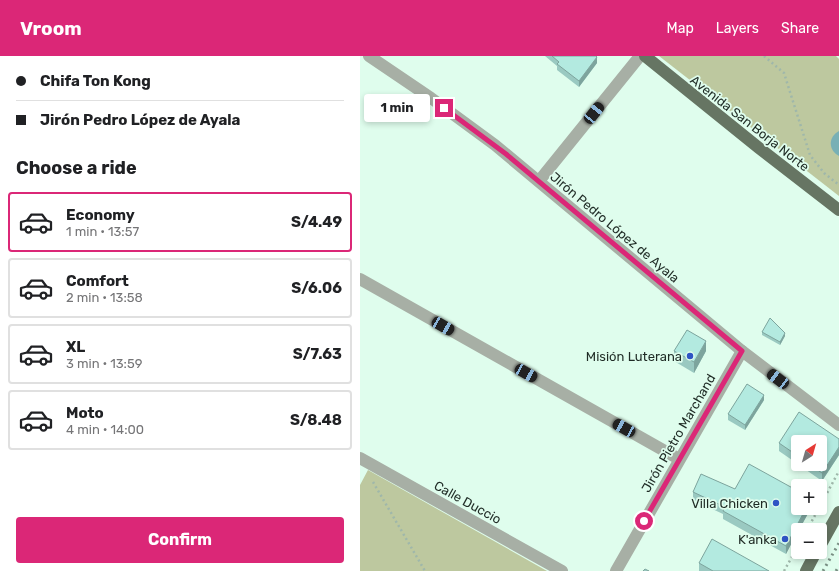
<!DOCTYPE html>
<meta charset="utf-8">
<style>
:root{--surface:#fff;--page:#f6f6f6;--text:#202124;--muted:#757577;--line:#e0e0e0;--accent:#db2777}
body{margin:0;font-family:Rubik,sans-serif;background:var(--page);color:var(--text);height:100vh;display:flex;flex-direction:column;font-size:15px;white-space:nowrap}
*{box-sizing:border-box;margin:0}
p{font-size:13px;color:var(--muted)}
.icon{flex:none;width:22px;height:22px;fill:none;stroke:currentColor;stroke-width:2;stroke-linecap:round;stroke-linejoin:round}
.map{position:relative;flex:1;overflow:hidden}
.side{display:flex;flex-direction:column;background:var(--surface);width:360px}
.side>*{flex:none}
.banner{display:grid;align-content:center;height:88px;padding:0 16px;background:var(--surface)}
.needle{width:26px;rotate:37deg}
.fabs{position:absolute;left:431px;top:379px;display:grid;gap:8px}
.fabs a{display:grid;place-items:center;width:36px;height:36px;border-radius:4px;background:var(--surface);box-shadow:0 2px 6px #0003;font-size:20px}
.end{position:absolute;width:18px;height:18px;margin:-9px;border:5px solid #db2777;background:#fff;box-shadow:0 0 0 2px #fff}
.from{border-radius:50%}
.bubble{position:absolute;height:28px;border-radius:4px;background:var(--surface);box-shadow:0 2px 6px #0003;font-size:13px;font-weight:700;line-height:28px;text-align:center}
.car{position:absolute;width:12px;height:24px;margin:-12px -6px;border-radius:5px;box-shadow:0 0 3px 1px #0007;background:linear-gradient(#222 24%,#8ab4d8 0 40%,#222 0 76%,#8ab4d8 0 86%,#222 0)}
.banner b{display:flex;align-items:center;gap:14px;height:38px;font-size:15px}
.banner b+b{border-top:1px solid var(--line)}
.banner i{width:10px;height:10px;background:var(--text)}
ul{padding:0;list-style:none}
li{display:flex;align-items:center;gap:12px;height:60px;margin:0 8px 6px;padding:0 8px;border:2px solid var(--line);border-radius:4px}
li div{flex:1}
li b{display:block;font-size:15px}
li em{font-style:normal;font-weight:700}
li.current{border-color:var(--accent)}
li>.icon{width:36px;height:36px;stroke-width:1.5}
h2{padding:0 16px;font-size:18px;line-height:48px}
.primary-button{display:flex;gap:8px;margin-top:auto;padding:8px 16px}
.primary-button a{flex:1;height:46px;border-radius:4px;background:var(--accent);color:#fff;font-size:16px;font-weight:700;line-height:46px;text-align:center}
header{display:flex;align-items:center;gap:24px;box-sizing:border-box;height:56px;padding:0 20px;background:var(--accent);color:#fff}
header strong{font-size:19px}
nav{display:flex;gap:22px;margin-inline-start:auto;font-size:14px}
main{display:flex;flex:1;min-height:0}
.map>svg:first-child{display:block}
.green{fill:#bdc89f}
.water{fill:#78b0b5}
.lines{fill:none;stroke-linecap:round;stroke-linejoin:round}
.path{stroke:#9fb7aa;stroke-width:2.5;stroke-dasharray:2 3;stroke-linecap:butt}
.minor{stroke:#a7afa5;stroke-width:12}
.major{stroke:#667563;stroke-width:12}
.rail{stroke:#7a8f84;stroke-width:3;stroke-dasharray:2 4;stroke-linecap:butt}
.wall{fill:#9ac9c1;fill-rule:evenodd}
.shaded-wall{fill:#7da49d}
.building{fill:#b3eae0;stroke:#7da49d}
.route{stroke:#db2777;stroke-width:5}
.poi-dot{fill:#2e54c4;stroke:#dffded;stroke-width:1.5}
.labels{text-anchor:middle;stroke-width:3.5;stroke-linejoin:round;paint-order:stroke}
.street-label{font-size:13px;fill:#1f2b25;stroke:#dffded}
.poi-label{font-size:13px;fill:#1f2b25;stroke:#dffded;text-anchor:end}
</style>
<header>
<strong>Vroom</strong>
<nav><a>Map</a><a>Layers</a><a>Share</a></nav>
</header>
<main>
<section class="side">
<div class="banner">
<b><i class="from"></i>Chifa Ton Kong</b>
<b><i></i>Jirón Pedro López de Ayala</b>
</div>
<h2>Choose a ride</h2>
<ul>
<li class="current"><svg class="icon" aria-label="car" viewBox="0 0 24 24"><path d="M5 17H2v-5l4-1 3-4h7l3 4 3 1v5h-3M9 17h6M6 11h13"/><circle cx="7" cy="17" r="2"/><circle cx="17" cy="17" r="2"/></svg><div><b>Economy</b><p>1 min · 13:57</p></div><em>S/4.49</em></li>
<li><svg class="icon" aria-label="car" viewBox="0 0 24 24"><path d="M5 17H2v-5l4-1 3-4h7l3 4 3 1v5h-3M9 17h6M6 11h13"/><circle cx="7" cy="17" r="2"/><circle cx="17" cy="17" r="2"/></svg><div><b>Comfort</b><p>2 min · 13:58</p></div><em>S/6.06</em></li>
<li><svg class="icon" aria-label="car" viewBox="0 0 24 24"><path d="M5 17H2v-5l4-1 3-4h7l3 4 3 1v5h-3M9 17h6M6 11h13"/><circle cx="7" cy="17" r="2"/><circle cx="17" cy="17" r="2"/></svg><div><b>XL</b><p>3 min · 13:59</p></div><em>S/7.63</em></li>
<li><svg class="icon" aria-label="car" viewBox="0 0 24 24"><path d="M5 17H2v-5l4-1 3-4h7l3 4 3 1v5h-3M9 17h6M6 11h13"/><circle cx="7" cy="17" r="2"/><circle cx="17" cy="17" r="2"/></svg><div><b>Moto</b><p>4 min · 14:00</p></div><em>S/8.48</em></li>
</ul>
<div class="primary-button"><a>Confirm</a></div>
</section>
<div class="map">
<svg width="479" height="515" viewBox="0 0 479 515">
<rect width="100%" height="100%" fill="#dffded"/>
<g class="green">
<path d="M299 0H476L479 3V140Z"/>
<path d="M8 414 187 515H0V429Z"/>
</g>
<path class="water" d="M479 75V100C468 94 468 81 479 75Z"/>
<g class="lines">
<g class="path">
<path d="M404 0 424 17 450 99 464 117 479 129"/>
<path d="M13 426 65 515"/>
<path d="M460 450 479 415"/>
<path d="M447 474 459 452"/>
<path d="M424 515 438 490"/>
</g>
<g class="minor">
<path d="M9 0 71 42 135 89 382 295 479 369"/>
<path d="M179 125 280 0"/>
<path d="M0 223 319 403"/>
<path d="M0 402 202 515"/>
<path d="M256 515 382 295"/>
</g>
<g class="major">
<path d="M285 0 399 92 479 154"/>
<path d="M460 490 479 456"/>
<path d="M446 515 456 496"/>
</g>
<g class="rail">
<path d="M463 515 479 487"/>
<path d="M476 515 479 510"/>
</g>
</g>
<g class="wall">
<path d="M185 0H236L237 7 219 31 197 14V10Z"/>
<path d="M402 276 425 280 420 289 402 279Z"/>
<path d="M314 295H346L334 317 314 305Z"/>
<path d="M404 344 385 374 368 364V358Z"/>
<path d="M479 383V399L462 425 419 395V387ZM438 386 460 408H438Z"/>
<path d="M375 433 451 452 439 474H438L426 498 363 463V458L333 444V436Z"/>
<path d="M339 507 409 515H339Z"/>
</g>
<g class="shaded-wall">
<path d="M237 1V7L219 31V25Z"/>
<path d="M425 277V280L420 289V286Z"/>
<path d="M346 285V295L334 317V306Z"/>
<path d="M404 339V344L385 374V369Z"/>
<path d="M479 391V399L462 425V417Z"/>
<path d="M446 452H451L439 474H438V475L426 498V490Z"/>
</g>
<g class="building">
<path d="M192 0H236L237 1 219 25 197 8 199 6Z"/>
<path d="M410 262 425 277 420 286 402 276Z"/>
<path d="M327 274 346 285 334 306 314 295Z"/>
<path d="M387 328 404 339 385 369 368 358Z"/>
<path d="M439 356 479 383V391L462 417 449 408H460V386H438V400L419 387Z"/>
<path d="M389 408 438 435V452H446L426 490 363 455 365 451 333 436 341 418 375 433Z"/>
<path d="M352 483 409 515H353L339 507Z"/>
<path d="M285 513 289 515H283Z"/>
</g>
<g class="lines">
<path class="route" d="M84 52 146 98 382 295 284 465"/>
</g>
<g class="poi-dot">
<circle cx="330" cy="300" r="4"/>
<circle cx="416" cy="447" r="4"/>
<circle cx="425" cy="483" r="4"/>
</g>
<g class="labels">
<g class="street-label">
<text transform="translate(390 67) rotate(38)" y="5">Avenida San Borja Norte</text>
<text transform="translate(255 171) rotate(40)" y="5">Jirón Pedro López de Ayala</text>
<text transform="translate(318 377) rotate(-60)" y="5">Jirón Pietro Marchand</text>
<text transform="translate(108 446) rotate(29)" y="5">Calle Duccio</text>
</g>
<g class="poi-label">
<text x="322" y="305">Misión Luterana</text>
<text x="408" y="452">Villa Chicken</text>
<text x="417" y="488">K'anka</text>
</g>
</g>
</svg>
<div class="fabs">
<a><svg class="needle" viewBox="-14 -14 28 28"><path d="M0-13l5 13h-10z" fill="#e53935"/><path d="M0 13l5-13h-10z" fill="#757577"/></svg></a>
<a>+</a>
<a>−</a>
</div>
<i class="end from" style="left:284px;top:465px"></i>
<i class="end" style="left:84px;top:52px"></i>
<div class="bubble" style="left:4px;top:38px;width:66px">1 min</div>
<i class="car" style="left:234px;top:57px;rotate:39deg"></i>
<i class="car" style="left:83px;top:270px;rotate:120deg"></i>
<i class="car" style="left:166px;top:317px;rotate:119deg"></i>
<i class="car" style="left:418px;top:323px;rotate:307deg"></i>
<i class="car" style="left:264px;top:372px;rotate:299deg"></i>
</div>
</main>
